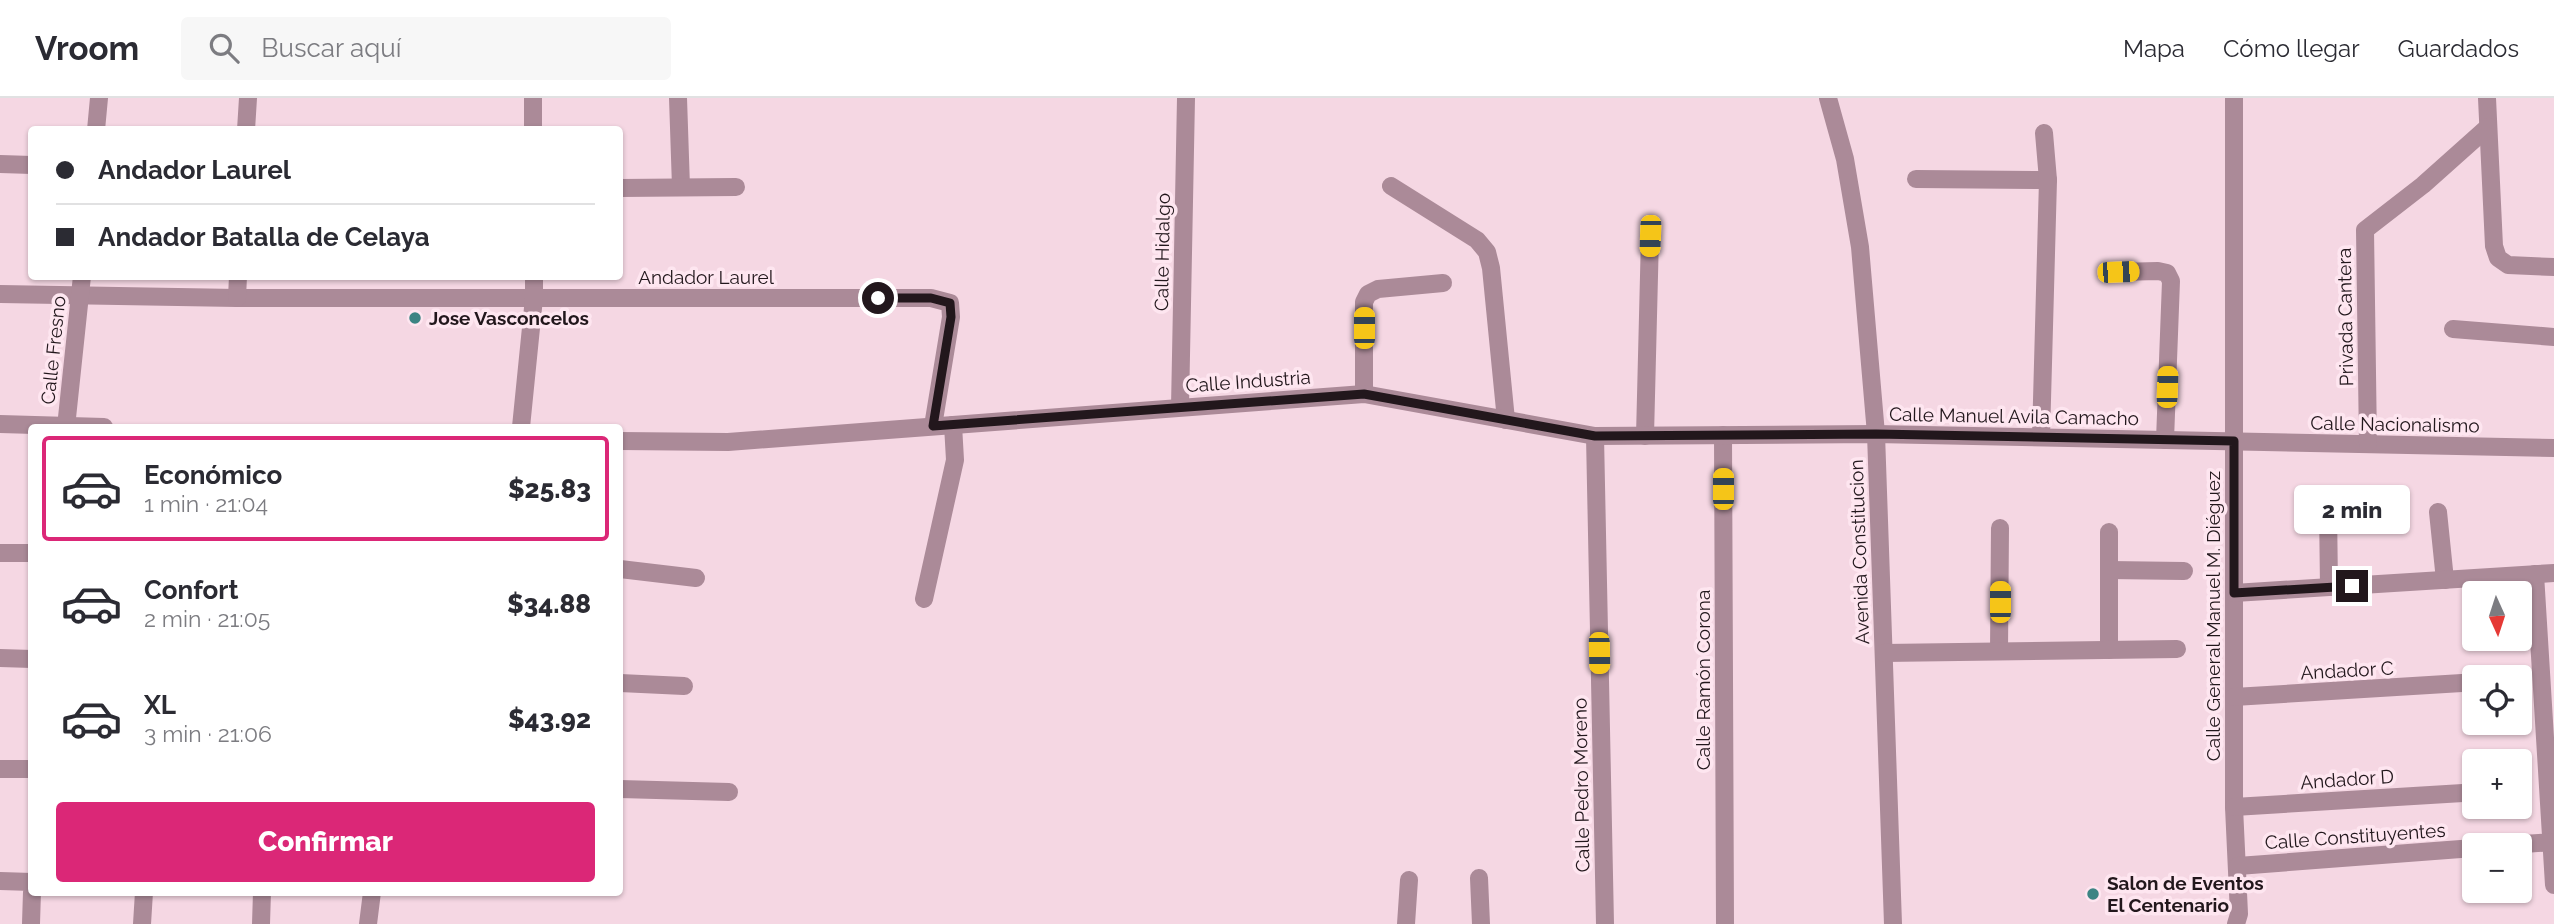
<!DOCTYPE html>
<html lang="es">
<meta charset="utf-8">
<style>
:root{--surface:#fff;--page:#f7f7f7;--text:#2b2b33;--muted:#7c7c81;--line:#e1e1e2;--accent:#db2777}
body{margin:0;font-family:Raleway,sans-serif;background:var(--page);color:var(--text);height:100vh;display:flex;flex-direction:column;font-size:26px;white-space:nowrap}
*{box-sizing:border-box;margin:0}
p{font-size:23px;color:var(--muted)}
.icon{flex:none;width:38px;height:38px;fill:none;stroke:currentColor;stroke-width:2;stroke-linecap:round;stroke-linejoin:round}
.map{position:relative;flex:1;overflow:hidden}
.panel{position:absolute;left:28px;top:326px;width:595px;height:472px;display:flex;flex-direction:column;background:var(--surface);border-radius:7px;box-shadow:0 2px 5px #0004}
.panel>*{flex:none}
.banner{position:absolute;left:28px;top:28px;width:595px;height:154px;border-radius:7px;box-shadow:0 2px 5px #0004;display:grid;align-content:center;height:154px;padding:0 28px;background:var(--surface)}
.needle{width:46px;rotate:177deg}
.controls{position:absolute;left:2462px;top:483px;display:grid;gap:14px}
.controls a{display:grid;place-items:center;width:70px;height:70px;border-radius:7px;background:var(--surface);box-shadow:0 2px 5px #0004;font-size:35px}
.end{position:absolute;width:32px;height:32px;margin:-16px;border:9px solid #22171c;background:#fff;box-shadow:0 0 0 4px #fff}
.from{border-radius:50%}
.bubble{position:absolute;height:49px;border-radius:7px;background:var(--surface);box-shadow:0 2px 5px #0004;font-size:23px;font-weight:800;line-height:49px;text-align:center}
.car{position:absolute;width:21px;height:42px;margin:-21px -10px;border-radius:9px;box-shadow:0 0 5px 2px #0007;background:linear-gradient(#f5c518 24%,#345 0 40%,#f5c518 0 76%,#345 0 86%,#f5c518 0)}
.banner b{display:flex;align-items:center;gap:24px;height:66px;font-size:26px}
.banner b+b{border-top:2px solid var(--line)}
.banner i{width:18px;height:18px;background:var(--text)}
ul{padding:12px 0 0;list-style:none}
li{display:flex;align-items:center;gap:21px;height:105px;margin:0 14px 10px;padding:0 14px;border:4px solid transparent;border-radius:7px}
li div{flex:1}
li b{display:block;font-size:26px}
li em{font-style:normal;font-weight:800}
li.selected{border-color:var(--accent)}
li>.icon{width:63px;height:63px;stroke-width:1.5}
.primary-button{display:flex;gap:14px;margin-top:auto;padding:14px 28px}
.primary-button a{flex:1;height:80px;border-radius:7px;background:var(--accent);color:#fff;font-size:28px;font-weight:800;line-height:80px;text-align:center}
header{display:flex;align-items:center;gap:42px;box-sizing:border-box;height:98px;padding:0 35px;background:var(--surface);border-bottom:2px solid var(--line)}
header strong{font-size:33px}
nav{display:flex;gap:38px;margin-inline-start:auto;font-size:24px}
.search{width:490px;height:63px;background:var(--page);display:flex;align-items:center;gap:18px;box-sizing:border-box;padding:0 24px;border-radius:7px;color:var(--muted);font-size:26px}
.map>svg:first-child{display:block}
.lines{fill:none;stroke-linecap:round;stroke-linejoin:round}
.minor{stroke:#ab8a98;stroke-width:18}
.route{stroke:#22171c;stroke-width:9}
.poi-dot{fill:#3c8483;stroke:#fee6f0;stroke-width:2.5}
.labels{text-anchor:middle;stroke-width:7;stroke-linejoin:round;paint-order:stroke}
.street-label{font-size:19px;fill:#22171c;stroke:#fee6f0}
.poi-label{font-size:19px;font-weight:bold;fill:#22171c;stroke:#fee6f0;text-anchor:start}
</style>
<header>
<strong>Vroom</strong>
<div class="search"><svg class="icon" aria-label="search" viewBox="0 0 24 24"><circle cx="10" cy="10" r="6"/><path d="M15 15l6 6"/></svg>Buscar aquí</div>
<nav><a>Mapa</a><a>Cómo llegar</a><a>Guardados</a></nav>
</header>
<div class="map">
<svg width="2554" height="826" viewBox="0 0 2554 826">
<rect width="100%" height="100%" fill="#f5d7e3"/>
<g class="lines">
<g class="minor">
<path d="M533 0V32"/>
<path d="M678 0 681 89"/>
<path d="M1828 0 1845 61 1860 149 1876 336 1893 826"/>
<path d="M2234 0V709L2239 816 2236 826"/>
<path d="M2487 0 2494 148 2498 160 2508 167 2554 169"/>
<path d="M96 32 99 0"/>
<path d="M246 32 248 0"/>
<path d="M0 66 32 67"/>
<path d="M1916 81 2048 82"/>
<path d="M1391 88 1477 142 1487 154 1491 170 1506 322"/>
<path d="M620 90 736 89"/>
<path d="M2118 174 2158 173 2167 175 2171 183 2165 342"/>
<path d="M0 196 237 200H931L950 205 951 219 933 328"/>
<path d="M237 200 238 178"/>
<path d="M2453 231 2554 239"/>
<path d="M1364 296V204L1368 196 1378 191 1443 185"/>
<path d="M1180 309 1186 0"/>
<path d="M0 326 104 329"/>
<path d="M66 329 82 178"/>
<path d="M521 329 534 200V178"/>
<path d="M1723 337 1725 826"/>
<path d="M1595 338 1605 826"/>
<path d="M1645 338 1650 138"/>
<path d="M2041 339 2048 82 2044 35"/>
<path d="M620 343 728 344 1364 296 1595 338 1876 336 2554 350"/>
<path d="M2368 346 2365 132 2423 87 2488 29"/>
<path d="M2328 409 2329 489"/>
<path d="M2438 414 2445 482"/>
<path d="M0 455H32"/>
<path d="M620 471 696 480"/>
<path d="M2109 472 2184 473"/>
<path d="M2535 476 2554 787"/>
<path d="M2234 495 2554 475"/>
<path d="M924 501 955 362 953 327"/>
<path d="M2109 552V434"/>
<path d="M1999 553 2000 430"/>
<path d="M1884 555 2177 551"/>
<path d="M0 560 32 561"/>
<path d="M620 585 684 588"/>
<path d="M2234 599 2462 585"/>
<path d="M0 671H32"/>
<path d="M620 691 729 694"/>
<path d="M2234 709 2463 695"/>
<path d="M2508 747 2554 744"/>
<path d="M2238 768 2474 750"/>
<path d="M1479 780 1481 826"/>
<path d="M0 783 32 784"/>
<path d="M31 826 32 794"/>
<path d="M142 826 144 794"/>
<path d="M261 826 262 794"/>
<path d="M368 826 372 794"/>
<path d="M1406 826 1409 782"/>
</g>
</g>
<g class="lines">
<path class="route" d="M878 200H931L950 205 951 219 933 328 1364 296 1595 338 1876 336 2234 343V495L2352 488"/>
</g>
<g class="poi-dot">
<circle cx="415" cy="220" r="7"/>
<circle cx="2093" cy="796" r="7"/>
</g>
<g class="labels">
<g class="street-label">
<text transform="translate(1162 154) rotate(-89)" y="7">Calle Hidalgo</text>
<text x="706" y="186">Andador Laurel</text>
<text transform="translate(2345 219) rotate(-91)" y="7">Privada Cantera</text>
<text transform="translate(53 252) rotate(-84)" y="7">Calle Fresno</text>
<text transform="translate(1248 283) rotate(-4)" y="7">Calle Industria</text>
<text transform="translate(2014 318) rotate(1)" y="7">Calle Manuel Avila Camacho</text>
<text transform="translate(2395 326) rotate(1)" y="7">Calle Nacionalismo</text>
<text transform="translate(1859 454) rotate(-92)" y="7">Avenida Constitucion</text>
<text transform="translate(2213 518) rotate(-90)" y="7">Calle General Manuel M. Diéguez</text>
<text transform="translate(2347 572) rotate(-3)" y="7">Andador C</text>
<text transform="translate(1703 582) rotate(-90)" y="7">Calle Ramón Corona</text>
<text transform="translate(2347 681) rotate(-4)" y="7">Andador D</text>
<text transform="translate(1581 687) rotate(-91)" y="7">Calle Pedro Moreno</text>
<text transform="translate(2355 738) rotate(-4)" y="7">Calle Constituyentes</text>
</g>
<g class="poi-label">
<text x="429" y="227">Jose Vasconcelos</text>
<text x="2107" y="792">Salon de Eventos<tspan x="2107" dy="22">El Centenario</tspan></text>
</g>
</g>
</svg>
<div class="controls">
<a><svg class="needle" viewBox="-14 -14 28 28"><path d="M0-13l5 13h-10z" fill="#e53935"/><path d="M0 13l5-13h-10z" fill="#7c7c81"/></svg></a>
<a><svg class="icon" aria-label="locate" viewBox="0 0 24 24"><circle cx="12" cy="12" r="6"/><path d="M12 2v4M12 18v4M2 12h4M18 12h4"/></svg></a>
<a>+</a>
<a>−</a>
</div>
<i class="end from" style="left:878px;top:200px"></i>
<i class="end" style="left:2352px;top:488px"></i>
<div class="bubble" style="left:2294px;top:387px;width:116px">2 min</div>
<i class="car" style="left:1650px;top:138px;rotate:182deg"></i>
<i class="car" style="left:2118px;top:174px;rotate:88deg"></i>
<i class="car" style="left:1364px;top:230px;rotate:0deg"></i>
<i class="car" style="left:2167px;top:289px;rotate:2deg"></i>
<i class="car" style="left:1723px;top:391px;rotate:0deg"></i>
<i class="car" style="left:2000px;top:504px;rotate:0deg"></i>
<i class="car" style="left:1599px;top:555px;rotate:179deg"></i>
<div class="banner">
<b><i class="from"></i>Andador Laurel</b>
<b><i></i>Andador Batalla de Celaya</b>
</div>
<section class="panel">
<ul>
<li class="selected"><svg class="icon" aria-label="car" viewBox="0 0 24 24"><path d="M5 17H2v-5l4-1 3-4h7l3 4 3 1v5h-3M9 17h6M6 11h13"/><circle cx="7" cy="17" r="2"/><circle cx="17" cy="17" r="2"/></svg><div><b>Económico</b><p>1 min · 21:04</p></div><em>$25.83</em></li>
<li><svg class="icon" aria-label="car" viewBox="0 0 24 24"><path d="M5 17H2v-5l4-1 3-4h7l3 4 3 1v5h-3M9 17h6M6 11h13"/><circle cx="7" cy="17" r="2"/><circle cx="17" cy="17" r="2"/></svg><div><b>Confort</b><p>2 min · 21:05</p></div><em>$34.88</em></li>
<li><svg class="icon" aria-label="car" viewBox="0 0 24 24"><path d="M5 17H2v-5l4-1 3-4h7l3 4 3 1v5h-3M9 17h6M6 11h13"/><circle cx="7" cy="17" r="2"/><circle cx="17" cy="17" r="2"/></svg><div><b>XL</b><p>3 min · 21:06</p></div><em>$43.92</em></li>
</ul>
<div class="primary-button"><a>Confirmar</a></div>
</section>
</div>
